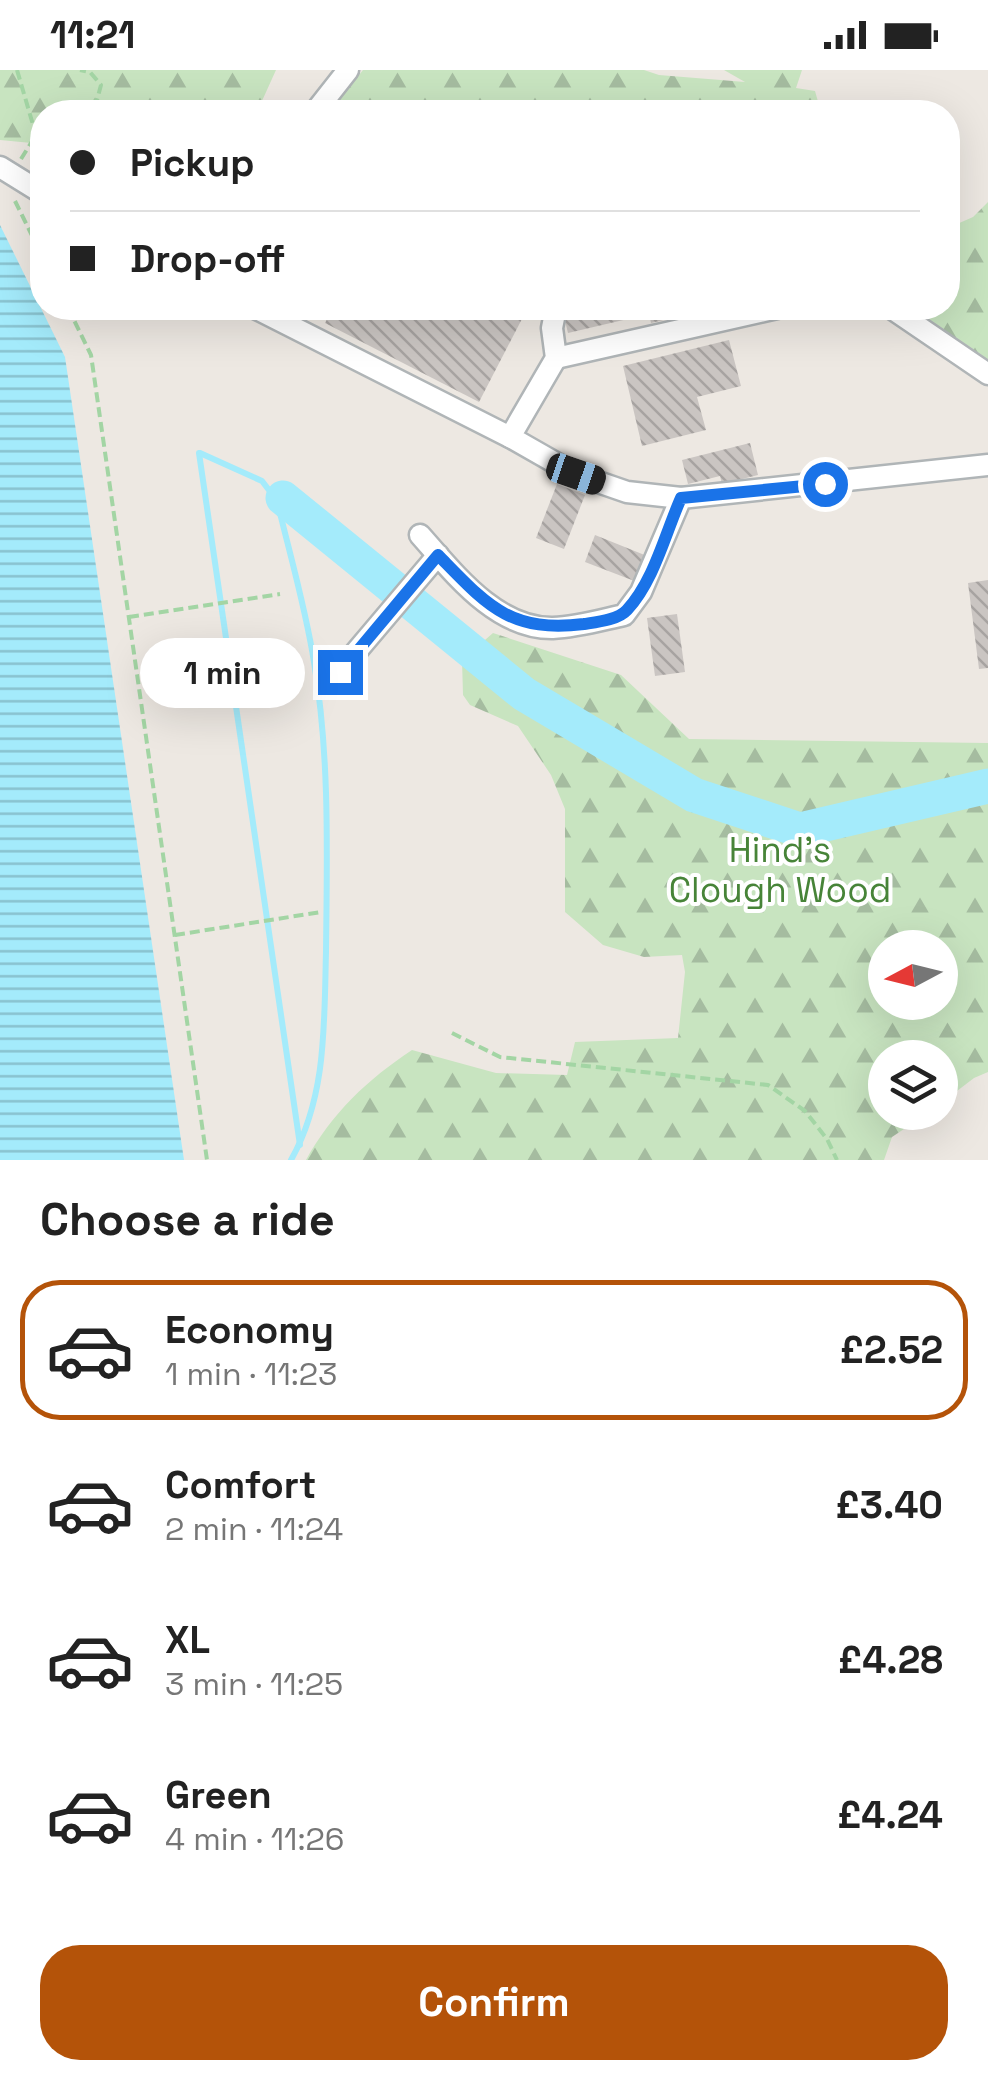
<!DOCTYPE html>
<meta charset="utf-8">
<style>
:root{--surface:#fff;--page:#f6f6f6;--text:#222;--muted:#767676;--line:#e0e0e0;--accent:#b45309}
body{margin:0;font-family:"Space Grotesk",sans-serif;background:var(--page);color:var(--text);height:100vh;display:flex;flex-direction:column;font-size:38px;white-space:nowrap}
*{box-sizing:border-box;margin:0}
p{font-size:32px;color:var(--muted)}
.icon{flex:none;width:55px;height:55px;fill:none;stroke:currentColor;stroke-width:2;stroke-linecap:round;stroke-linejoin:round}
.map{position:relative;height:1090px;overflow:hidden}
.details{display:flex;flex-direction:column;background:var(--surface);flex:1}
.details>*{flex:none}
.banner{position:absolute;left:30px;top:30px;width:930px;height:220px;border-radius:40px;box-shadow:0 10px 40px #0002;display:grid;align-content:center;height:220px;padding:0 40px;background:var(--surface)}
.needle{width:65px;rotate:263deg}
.fabs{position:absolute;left:868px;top:860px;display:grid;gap:20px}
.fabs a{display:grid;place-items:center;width:90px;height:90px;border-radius:50%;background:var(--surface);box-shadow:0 10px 40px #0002;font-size:50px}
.end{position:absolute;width:45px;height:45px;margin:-22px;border:12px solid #1a73e8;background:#fff;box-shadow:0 0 0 5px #fff}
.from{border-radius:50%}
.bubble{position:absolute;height:70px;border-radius:35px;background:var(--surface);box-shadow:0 10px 40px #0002;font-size:32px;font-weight:700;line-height:70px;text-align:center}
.car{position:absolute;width:30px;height:60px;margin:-30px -15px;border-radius:12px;box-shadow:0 0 8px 2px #0007;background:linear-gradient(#222 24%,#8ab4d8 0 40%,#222 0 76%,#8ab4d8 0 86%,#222 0)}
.banner b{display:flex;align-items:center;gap:35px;height:95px;font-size:38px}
.banner b+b{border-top:2px solid var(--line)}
.banner i{width:25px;height:25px;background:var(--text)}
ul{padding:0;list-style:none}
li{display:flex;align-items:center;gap:30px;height:140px;margin:0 20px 15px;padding:0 20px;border:5px solid transparent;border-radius:40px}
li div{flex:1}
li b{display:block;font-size:38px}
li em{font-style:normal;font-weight:700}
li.on{border-color:var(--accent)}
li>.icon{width:90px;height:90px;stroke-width:1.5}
h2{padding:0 40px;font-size:45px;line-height:120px}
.action{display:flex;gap:20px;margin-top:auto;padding:20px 40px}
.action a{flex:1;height:115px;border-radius:40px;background:var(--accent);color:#fff;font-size:40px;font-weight:700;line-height:115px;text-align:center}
.status{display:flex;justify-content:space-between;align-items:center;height:70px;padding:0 50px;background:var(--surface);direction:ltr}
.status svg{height:28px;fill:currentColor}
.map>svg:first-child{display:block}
.forest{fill:url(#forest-firs);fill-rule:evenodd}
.water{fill:url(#water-rules)}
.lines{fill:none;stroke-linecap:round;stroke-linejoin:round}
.stream{stroke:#a4ebfb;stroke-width:6}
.river{stroke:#a4ebfb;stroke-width:35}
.building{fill:url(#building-back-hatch)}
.minor-casing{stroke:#b0b5b7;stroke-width:25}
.path{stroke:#a3d5a4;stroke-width:4;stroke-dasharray:10 5;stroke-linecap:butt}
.minor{stroke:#fff;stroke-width:20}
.route{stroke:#1a73e8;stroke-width:12}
.labels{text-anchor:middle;stroke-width:8;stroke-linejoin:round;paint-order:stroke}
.park-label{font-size:35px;fill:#478438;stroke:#fff}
</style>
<div class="status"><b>11:21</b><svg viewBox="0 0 49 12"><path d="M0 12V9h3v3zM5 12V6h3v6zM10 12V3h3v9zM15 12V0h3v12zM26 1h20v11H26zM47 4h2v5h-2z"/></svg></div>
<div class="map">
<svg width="988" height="1090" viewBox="0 0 988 1090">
<defs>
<pattern id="forest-firs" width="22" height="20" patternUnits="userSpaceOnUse" patternTransform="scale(2.5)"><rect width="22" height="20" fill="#c8e4c0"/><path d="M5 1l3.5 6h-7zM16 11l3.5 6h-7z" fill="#a5bca0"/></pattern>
<pattern id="water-rules" width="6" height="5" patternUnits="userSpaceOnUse" patternTransform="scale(2.5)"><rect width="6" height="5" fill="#a4ebfb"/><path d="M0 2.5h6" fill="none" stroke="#89c2cf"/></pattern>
<pattern id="building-back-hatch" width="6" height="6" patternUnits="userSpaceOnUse" patternTransform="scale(2.5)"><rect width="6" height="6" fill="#cac5c2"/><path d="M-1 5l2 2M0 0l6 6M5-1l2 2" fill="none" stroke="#a7a3a1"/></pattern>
</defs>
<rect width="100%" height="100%" fill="#ede8e2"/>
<g class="forest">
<path d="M0 0H276L257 42H42V74L0 70Z"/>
<path d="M363 0H644L659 5 745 12 724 0H802L796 18 815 21 821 42H330Z"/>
<path d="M988 132V291L908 238H948V158L973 147Z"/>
<path d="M493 563 621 605 689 669 988 673V1002L974 1008 940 1034V988H885V1042L928 1043 892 1067 884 1090H306C332 1043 368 1009 412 980L496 1003 567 1005 575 972 678 968 685 902 682 885 644 887 603 875 565 842V739L551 705 518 656 470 635 463 625 462 590ZM885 878H940V932H885Z"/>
</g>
<path class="water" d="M0 155 65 287 184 1090H0Z"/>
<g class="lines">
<g class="stream">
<path d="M199 383 300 1075"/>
<path d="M200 383 262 411 272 424"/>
<path d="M280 443C292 492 306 541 314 592 330 687 327 786 326 882 324 953 327 1026 291 1090"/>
</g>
<path class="river" d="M283 428 524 624 694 725 800 760 988 716"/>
</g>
<g class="building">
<path d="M333 238H514L525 243 479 332 325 253Z"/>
<path d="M562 238H688L689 239 675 242 676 247 651 253 649 244 568 263Z"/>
<path d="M729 270 741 316 697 327 706 360 642 376 623 296Z"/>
<path d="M750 373 758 405 722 414 720 406 688 414 682 390Z"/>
<path d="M557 414 585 425 564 479 536 468Z"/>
<path d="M595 465 647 486 637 512 585 492Z"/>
<path d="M988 510V598L979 599 968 513Z"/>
<path d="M677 544 685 602 655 606 647 548Z"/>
</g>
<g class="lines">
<g class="minor-casing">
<g id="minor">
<path d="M315 42 348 0"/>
<path d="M0 97 42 123"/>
<path d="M255 238 510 367"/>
<path d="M556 238 552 258 556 288 510 367 575 404 627 422 681 428"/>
<path d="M891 238 988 304"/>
<path d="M556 288 777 238"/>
<path d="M420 465C454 503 496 559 553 558 577 557 601 550 624 545L641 522 681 428 988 395"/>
<path d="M339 602 438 485"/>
</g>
</g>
<g class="path">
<path d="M17 0 36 65"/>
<path d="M77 42 97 30 101 15 90 2 80 0"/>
<path d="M21 89 36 65 42 62"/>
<path d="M15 131 42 186"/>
<path d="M68 238 91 285 207 1090"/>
<path d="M129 547 280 524"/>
<path d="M175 865 321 842"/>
<path d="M452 963 500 987 768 1015 805 1041 827 1069 837 1090"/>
</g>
<use href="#minor" class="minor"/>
</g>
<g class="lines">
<path class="route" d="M340 602 438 485C487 535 509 563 584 554 597 552 618 550 627 540 654 511 665 464 681 428L825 414"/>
</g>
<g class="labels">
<g class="park-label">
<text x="780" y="792">Hind's<tspan x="780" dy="40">Clough Wood</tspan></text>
</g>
</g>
</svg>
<div class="fabs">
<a><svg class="needle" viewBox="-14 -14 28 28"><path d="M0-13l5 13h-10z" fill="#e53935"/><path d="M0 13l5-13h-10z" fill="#767676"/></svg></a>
<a><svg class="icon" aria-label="layers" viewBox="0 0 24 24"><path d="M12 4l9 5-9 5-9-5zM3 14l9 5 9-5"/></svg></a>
</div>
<i class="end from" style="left:825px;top:414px"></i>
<i class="end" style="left:340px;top:602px"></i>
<div class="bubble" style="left:140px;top:568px;width:165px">1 min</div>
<i class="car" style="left:576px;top:404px;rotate:109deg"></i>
<div class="banner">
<b><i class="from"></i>Pickup</b>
<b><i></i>Drop-off</b>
</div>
</div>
<section class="details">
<h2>Choose a ride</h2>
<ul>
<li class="on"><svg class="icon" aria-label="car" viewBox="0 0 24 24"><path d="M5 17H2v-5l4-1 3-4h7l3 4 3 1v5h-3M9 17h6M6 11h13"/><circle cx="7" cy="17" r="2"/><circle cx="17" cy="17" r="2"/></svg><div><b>Economy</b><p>1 min · 11:23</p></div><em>£2.52</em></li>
<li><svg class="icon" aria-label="car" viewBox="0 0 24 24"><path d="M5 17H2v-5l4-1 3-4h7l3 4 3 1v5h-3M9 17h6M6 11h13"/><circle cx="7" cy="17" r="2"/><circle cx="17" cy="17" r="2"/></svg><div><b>Comfort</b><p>2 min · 11:24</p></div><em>£3.40</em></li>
<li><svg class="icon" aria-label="car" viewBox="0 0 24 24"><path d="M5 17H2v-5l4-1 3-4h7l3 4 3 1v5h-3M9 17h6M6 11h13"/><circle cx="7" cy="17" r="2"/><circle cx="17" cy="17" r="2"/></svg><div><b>XL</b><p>3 min · 11:25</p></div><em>£4.28</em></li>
<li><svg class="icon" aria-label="car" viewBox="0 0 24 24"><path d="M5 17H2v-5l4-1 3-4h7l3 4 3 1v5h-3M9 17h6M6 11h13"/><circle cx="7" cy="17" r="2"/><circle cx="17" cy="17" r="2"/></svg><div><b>Green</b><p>4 min · 11:26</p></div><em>£4.24</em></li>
</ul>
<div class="action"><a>Confirm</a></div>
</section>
